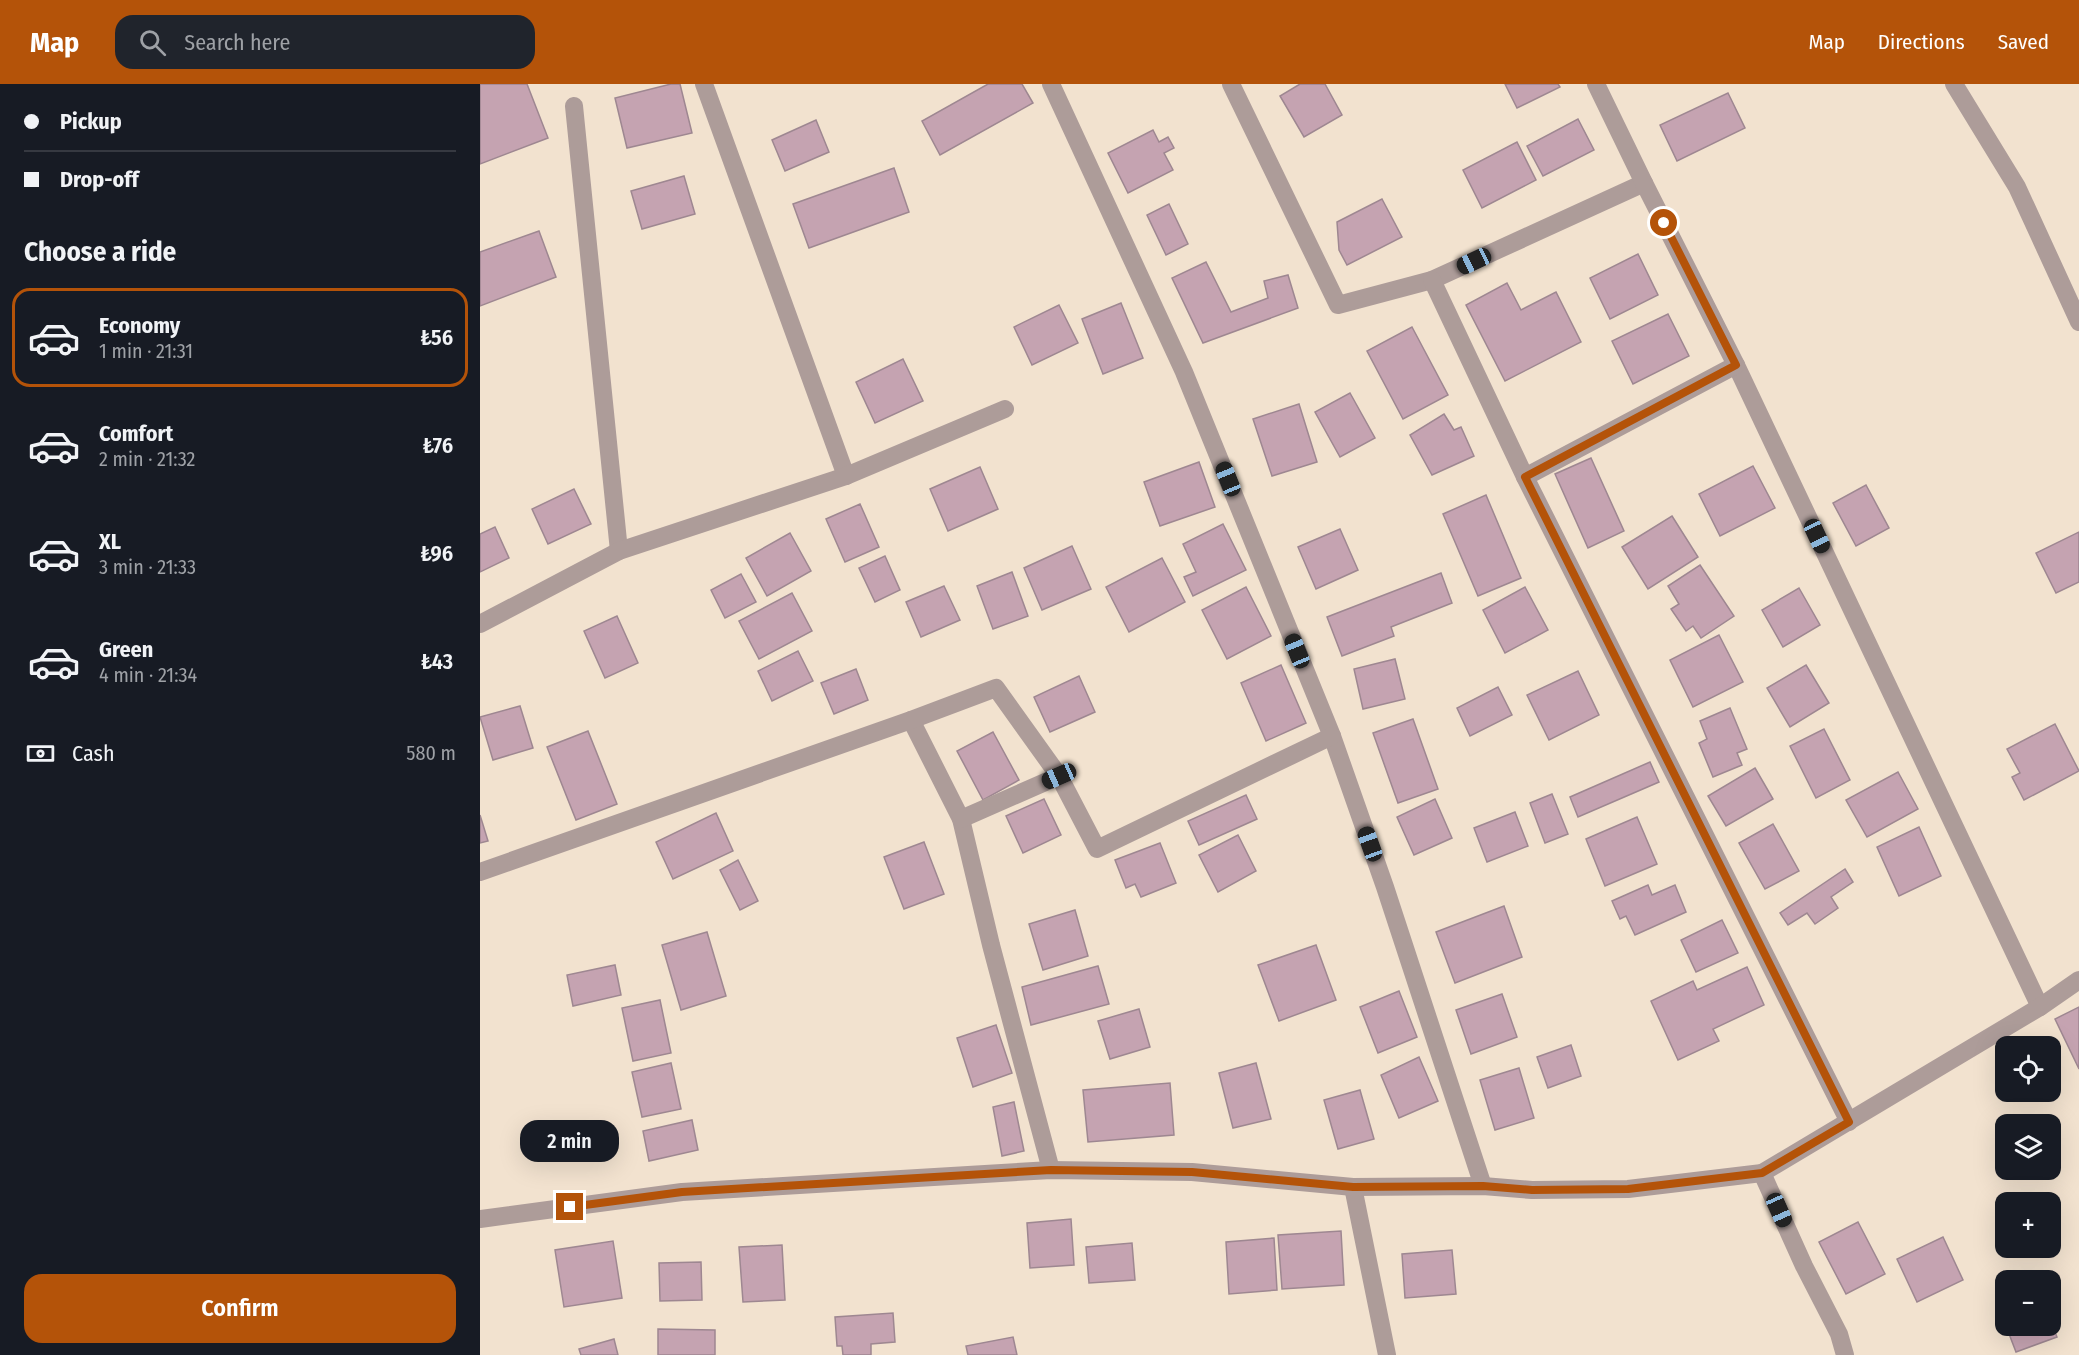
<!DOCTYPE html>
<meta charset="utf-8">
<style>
:root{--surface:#171b24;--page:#20242c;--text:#f1f3f6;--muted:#9ea1a6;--line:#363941;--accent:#b45309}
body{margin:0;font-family:"Fira Sans Condensed",sans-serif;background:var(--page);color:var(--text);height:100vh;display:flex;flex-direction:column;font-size:22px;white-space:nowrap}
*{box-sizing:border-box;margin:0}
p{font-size:20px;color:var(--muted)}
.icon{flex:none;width:33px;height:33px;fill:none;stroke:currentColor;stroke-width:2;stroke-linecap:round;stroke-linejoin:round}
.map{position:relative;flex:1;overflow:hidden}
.details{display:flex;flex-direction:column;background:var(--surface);width:480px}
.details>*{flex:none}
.guide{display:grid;align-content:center;height:132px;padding:0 24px;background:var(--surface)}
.tools{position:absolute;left:1515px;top:952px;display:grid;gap:12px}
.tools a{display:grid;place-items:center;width:66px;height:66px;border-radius:12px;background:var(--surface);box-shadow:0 6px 24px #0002;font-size:30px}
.end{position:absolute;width:27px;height:27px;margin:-14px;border:8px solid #b45309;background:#fff;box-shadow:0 0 0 3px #fff}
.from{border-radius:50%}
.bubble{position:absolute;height:42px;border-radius:18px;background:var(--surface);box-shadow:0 6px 24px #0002;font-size:20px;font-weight:600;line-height:42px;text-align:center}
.car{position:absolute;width:18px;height:36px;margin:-18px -9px;border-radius:8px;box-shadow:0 0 4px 2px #0007;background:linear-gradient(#222 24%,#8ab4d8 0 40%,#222 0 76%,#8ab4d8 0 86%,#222 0)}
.guide b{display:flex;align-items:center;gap:21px;height:57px;font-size:22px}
.guide b+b{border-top:2px solid var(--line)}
.guide i{width:15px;height:15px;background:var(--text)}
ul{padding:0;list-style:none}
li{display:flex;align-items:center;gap:18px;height:99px;margin:0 12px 9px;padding:0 12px;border:3px solid transparent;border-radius:18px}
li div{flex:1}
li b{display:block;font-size:22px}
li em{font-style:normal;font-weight:600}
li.on{border-color:var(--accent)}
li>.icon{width:54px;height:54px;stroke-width:1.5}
h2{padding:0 24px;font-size:27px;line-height:72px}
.pay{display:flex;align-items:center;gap:15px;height:66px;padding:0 24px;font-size:22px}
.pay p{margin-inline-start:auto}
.button{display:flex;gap:12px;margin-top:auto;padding:12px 24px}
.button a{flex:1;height:69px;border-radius:18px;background:var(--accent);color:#fff;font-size:24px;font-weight:600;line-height:69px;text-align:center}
header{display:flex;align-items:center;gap:36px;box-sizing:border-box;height:84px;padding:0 30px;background:var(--accent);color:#fff}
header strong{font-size:28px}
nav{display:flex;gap:33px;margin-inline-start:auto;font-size:21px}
.search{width:420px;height:54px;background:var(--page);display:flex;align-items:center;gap:15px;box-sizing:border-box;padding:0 21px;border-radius:18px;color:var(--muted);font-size:22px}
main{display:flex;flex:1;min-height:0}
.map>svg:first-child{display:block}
.building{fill:#c5a3b1;stroke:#9e8791;stroke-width:1.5}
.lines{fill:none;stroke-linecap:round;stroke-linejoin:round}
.street{stroke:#ad9c99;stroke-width:18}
.route{stroke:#b45309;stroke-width:8}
</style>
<header>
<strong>Map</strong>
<div class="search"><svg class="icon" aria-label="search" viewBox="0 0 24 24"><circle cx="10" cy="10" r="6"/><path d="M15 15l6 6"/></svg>Search here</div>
<nav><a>Map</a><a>Directions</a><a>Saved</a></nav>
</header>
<main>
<section class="details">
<div class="guide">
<b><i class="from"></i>Pickup</b>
<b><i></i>Drop-off</b>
</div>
<h2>Choose a ride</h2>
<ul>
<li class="on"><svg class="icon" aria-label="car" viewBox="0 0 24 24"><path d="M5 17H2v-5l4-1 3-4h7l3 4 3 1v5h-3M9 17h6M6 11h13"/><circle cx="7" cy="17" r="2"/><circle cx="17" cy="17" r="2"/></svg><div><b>Economy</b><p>1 min · 21:31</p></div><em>₺56</em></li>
<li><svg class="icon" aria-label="car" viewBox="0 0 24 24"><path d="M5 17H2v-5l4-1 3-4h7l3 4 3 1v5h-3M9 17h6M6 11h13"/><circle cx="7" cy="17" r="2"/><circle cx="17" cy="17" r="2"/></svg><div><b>Comfort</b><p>2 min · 21:32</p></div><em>₺76</em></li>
<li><svg class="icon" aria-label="car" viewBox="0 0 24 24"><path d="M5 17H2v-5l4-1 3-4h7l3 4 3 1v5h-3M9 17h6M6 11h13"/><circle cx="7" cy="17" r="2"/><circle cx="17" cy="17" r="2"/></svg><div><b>XL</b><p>3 min · 21:33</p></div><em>₺96</em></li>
<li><svg class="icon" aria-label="car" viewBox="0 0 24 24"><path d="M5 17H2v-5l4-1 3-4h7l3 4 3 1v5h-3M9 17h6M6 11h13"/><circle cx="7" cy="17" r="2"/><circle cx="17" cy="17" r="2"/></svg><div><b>Green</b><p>4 min · 21:34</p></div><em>₺43</em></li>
</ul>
<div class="pay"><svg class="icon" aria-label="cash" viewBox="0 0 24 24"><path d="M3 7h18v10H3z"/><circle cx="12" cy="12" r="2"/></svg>Cash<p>580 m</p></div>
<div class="button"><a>Confirm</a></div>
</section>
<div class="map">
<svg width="1599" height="1271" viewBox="0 0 1599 1271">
<rect width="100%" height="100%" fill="#f2e2cf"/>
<g class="building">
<path d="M0 0H47L68 54 0 80Z"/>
<path d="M191 0H200L212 49 147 64 135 14Z"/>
<path d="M508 0H542L553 19 460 71 442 37Z"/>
<path d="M820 0H845L862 31 824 53 800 12Z"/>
<path d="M1025 0H1078L1080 3 1037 24Z"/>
<path d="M1248 9 1265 44 1197 77 1180 41Z"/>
<path d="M1098 35 1114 66 1063 92 1047 62Z"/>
<path d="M336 36 349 68 305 87 292 56Z"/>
<path d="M673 46 679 58 688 53 694 64 684 69 693 86 648 109 628 69Z"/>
<path d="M1037 58 1056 96 1002 124 983 86Z"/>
<path d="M414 84 429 128 329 164 313 120Z"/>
<path d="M204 92 215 130 162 145 151 107Z"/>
<path d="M902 115 922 153 867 181 859 166 857 138Z"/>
<path d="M689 120 708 160 686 171 667 131Z"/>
<path d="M59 147 76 193 0 222V168Z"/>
<path d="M1158 170 1178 211 1130 235 1110 194Z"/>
<path d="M726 178 751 228 788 214 784 197 808 191 818 224 723 259 692 194Z"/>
<path d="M1027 199 1041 226 1076 208 1101 258 1025 297 986 221Z"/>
<path d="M641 219 663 274 623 290 602 235Z"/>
<path d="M579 221 598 259 552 281 534 243Z"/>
<path d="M1188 230 1209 272 1153 300 1132 257Z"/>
<path d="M932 243 968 311 923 335 887 267Z"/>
<path d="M423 275 443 317 395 339 376 298Z"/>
<path d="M870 309 895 354 860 373 835 328Z"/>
<path d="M819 320 837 378 792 392 773 335Z"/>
<path d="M964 330 974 346 981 343 994 372 952 391 930 351Z"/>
<path d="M1111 374 1144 447 1108 464 1075 390Z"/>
<path d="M719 378 735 423 680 442 664 398Z"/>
<path d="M1273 382 1295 424 1240 452 1219 410Z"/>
<path d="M500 383 518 425 468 447 450 405Z"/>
<path d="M1386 401 1409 444 1376 462 1353 419Z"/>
<path d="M94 405 111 440 68 460 52 425Z"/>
<path d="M1006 411 1041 494 998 512 963 430Z"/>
<path d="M380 420 399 463 365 478 346 435Z"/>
<path d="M1192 432 1218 473 1168 505 1142 463Z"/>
<path d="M743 440 766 486 713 512 704 493 716 488 703 460Z"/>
<path d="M15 443 29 474 0 488V450Z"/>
<path d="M860 445 878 486 836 505 818 463Z"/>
<path d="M1599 448V498L1576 509 1556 469Z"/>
<path d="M310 449 331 487 287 512 266 474Z"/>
<path d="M592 462 611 505 562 526 544 484Z"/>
<path d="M405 472 420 506 395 518 379 484Z"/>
<path d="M682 474 705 518 649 548 626 503Z"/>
<path d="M1220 481 1254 532 1221 554 1213 542 1206 547 1191 525 1199 520 1188 502Z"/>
<path d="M532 488 548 532 513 545 497 502Z"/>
<path d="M961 489 972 519 911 543 914 552 862 572 847 533Z"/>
<path d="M261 490 276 518 245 534 231 506Z"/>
<path d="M464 502 480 536 441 553 426 518Z"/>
<path d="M766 503 791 552 747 575 722 526Z"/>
<path d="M1045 503 1068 546 1025 569 1003 526Z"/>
<path d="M1319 504 1340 541 1303 563 1282 526Z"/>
<path d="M312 509 332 547 279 575 259 537Z"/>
<path d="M137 532 158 579 125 594 104 547Z"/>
<path d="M1239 551 1263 598 1213 623 1190 576Z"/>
<path d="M318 567 333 597 292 617 278 587Z"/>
<path d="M915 575 925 615 883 625 874 585Z"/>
<path d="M801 581 826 639 786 657 761 599Z"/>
<path d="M1326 581 1349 619 1310 643 1287 604Z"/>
<path d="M376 585 388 616 354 630 341 599Z"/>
<path d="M1098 587 1119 631 1069 656 1047 611Z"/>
<path d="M599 592 615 628 570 648 554 613Z"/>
<path d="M1018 603 1032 631 990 652 977 624Z"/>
<path d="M40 622 53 664 13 676 0 633Z"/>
<path d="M1250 624 1267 665 1257 669 1262 681 1233 693 1219 659 1227 655 1220 637Z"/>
<path d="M933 635 958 705 918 719 893 649Z"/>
<path d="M1575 640 1599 687 1544 716 1532 693 1540 689 1527 665Z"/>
<path d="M1344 645 1370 696 1336 714 1310 662Z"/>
<path d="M108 647 137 720 96 736 67 663Z"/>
<path d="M513 648 539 696 503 716 477 667Z"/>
<path d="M1170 678 1179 698 1098 733 1090 713Z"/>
<path d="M1275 684 1293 715 1246 742 1228 712Z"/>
<path d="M1418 688 1438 725 1387 753 1366 716Z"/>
<path d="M1072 710 1088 750 1065 759 1050 719Z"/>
<path d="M766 711 777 735 719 761 708 737Z"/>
<path d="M564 715 581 751 543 769 526 732Z"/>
<path d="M955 715 972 754 934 771 917 733Z"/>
<path d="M1035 728 1048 762 1007 778 994 744Z"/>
<path d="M236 729 253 767 193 795 176 758Z"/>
<path d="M0 731 8 757 0 759Z"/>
<path d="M1157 733 1177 780 1125 802 1106 755Z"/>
<path d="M1293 740 1319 787 1285 805 1259 759Z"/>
<path d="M1439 743 1461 792 1419 812 1397 763Z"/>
<path d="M758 751 776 787 738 808 719 771Z"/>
<path d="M444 758 464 810 424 825 404 773Z"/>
<path d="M680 759 696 799 661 813 655 800 646 804 635 776Z"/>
<path d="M258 776 278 817 260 826 240 786Z"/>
<path d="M1365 785 1373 798 1351 813 1358 824 1335 840 1327 829 1308 841 1300 829Z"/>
<path d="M1168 801 1172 811 1195 801 1206 828 1155 851 1146 832 1140 835 1132 817Z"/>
<path d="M1024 822 1042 873 975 899 956 848Z"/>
<path d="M595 826 608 872 563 886 549 840Z"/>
<path d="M1242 836 1258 869 1216 888 1201 856Z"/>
<path d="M227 848 246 912 201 926 182 861Z"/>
<path d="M836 861 856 916 799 937 778 881Z"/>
<path d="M135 881 141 911 93 922 87 891Z"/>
<path d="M618 882 629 920 551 941 542 903Z"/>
<path d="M1267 883 1284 921 1233 945 1239 957 1198 976 1171 917 1213 897 1217 906Z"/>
<path d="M919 907 937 953 898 969 880 923Z"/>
<path d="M1022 910 1037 953 991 970 976 926Z"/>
<path d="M180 916 191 969 153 977 142 924Z"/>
<path d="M1599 923V985L1575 935Z"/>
<path d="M659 925 670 963 630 975 618 937Z"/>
<path d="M516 941 532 989 493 1003 477 954Z"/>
<path d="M1091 961 1101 992 1068 1004 1057 973Z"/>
<path d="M939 973 958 1017 919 1034 901 991Z"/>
<path d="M191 979 201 1025 162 1033 152 988Z"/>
<path d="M776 979 791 1035 753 1044 739 989Z"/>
<path d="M1039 984 1054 1034 1015 1046 1000 996Z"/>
<path d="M690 999 694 1051 608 1058 603 1006Z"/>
<path d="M880 1006 894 1055 858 1065 844 1016Z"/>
<path d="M534 1018 544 1067 522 1072 513 1023Z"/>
<path d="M212 1036 218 1066 169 1077 163 1047Z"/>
<path d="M591 1135 594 1181 550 1184 547 1139Z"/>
<path d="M1378 1138 1405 1190 1366 1210 1339 1158Z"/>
<path d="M861 1147 864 1201 802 1205 798 1151Z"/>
<path d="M1463 1153 1483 1196 1437 1218 1417 1175Z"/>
<path d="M794 1154 797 1206 749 1210 746 1158Z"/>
<path d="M133 1157 142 1214 84 1223 75 1166Z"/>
<path d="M652 1159 655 1196 609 1199 606 1163Z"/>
<path d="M302 1161 305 1216 263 1218 259 1163Z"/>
<path d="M972 1166 976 1210 925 1214 922 1170Z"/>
<path d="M221 1178 222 1216 180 1217 179 1179Z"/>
<path d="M1526 1216V1240L1517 1219Z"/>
<path d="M413 1229 415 1258 391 1260V1271H363L362 1262H357L355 1233Z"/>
<path d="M1570 1235 1577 1253 1536 1268 1526 1242H1570Z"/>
<path d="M178 1245 235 1246V1271H178Z"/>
<path d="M533 1253 537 1271H488L486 1262Z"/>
<path d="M134 1255 138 1271H101L99 1265Z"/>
</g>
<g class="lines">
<g class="street">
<path d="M224 0 366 392"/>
<path d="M571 0 704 288 852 652 905 803 1003 1102"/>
<path d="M751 0 858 221 952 196 1164 99"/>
<path d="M1116 0 1164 99 1256 281 1560 923"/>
<path d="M1474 0 1537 103 1599 238"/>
<path d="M94 22 139 467"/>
<path d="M952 196 1045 393 1369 1038"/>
<path d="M1045 393 1256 281"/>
<path d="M0 540 139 467 366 392 525 325"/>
<path d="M431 636 481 735 511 861 571 1086"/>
<path d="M579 692 617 765 852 652"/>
<path d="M0 788 431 636 516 604 579 692 481 735"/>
<path d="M1282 1089 1324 1182 1359 1250 1365 1271"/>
<path d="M873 1103 907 1271"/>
<path d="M0 1135 202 1108 571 1086 712 1088 873 1103 1003 1102 1052 1106 1148 1105 1282 1089 1560 923 1599 896"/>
</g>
</g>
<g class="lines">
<path class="route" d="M90 1123 202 1108 571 1086 712 1088 873 1103 1003 1102 1052 1106 1148 1105 1282 1089 1369 1038 1045 393 1256 281 1184 139"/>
</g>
</svg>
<div class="tools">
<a><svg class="icon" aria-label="locate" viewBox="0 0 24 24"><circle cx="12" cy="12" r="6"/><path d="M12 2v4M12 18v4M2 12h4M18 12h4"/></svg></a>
<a><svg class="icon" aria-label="layers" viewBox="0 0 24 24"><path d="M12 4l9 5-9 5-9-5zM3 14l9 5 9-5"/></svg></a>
<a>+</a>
<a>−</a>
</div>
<i class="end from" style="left:1184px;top:139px"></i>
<i class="end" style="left:90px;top:1123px"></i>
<div class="bubble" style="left:40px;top:1036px;width:99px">2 min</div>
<i class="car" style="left:994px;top:177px;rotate:245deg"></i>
<i class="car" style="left:748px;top:395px;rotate:338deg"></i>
<i class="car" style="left:1337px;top:452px;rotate:155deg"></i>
<i class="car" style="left:817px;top:567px;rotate:338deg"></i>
<i class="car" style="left:579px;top:692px;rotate:246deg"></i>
<i class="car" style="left:890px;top:760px;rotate:340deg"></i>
<i class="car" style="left:1299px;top:1126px;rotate:156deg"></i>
</div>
</main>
